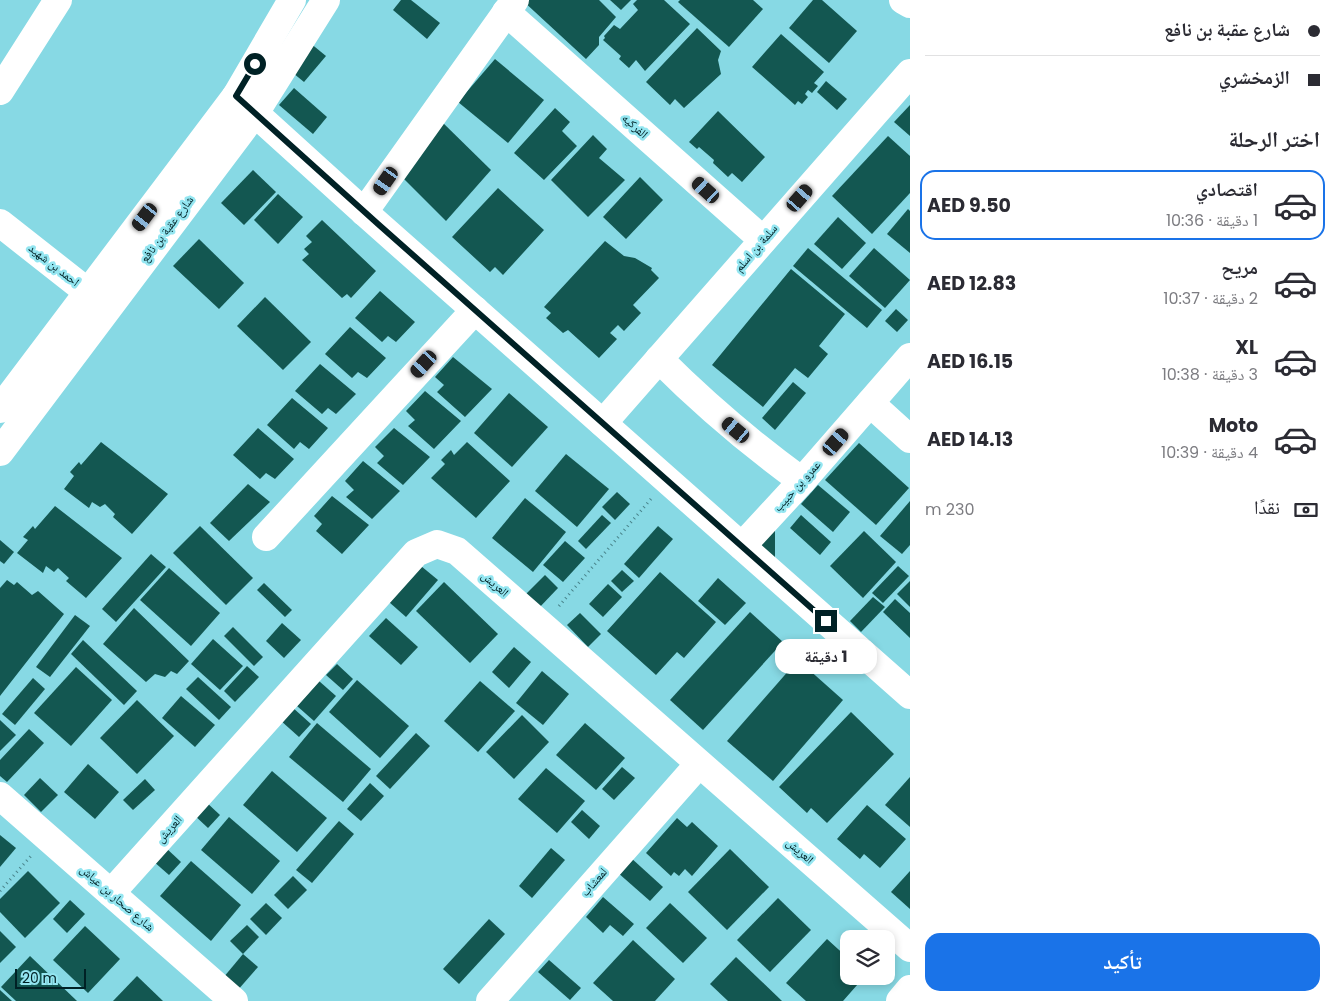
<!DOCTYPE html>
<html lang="ar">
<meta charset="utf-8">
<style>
:root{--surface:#fff;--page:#f2f2f3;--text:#2b2b33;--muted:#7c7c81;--line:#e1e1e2;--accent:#1a73e8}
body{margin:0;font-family:Poppins,"Noto Naskh Arabic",sans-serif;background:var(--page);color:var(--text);direction:rtl;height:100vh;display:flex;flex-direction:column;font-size:19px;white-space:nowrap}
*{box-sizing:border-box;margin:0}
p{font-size:16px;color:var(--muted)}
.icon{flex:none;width:28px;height:28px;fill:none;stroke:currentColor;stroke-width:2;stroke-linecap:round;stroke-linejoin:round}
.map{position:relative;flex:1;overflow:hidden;direction:ltr}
.side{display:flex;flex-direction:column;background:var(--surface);width:425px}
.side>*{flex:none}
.hud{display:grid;align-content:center;height:110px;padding:0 15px;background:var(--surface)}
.controls{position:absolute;left:840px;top:930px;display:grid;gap:10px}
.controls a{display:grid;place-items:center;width:55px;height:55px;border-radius:10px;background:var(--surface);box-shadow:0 2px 8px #0003;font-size:25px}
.scale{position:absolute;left:15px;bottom:12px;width:71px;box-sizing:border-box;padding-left:5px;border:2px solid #002125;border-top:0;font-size:14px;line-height:18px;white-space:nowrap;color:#002125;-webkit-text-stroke:4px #94e6f1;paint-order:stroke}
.end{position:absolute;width:22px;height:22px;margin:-11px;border:6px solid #002125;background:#fff;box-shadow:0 0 0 2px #fff}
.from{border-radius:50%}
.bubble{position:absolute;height:35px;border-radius:15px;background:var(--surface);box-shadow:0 2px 8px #0003;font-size:16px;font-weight:700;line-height:35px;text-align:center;direction:rtl}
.car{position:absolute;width:15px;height:30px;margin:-15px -8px;border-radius:6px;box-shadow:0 0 4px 1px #0007;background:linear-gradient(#222 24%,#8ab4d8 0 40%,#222 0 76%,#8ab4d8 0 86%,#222 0)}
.hud b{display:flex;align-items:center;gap:18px;height:48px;font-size:19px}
.hud b+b{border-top:1px solid var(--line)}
.hud i{width:12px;height:12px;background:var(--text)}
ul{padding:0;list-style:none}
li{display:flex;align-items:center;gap:15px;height:70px;margin:0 10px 8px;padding:0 5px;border:2px solid transparent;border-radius:15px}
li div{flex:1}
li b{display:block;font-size:19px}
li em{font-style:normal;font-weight:700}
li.current{border-color:var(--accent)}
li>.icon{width:45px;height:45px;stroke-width:1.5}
h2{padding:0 15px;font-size:22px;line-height:60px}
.pay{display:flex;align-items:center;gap:12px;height:55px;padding:0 15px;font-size:19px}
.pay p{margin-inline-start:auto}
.action{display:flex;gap:10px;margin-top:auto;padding:10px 15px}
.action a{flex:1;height:58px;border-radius:15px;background:var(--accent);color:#fff;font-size:20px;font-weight:700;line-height:58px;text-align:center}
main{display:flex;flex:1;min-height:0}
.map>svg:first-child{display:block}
.building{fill:#135751}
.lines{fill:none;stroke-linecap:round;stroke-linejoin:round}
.path{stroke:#48838a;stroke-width:3;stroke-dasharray:1 4;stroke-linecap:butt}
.minor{stroke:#fff;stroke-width:28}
.route{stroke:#002125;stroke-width:6}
.labels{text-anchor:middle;stroke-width:5;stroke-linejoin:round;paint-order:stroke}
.street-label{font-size:12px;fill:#002125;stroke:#94e6f1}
</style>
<main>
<section class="side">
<div class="hud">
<b><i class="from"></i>شارع عقبة بن نافع</b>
<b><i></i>الزمخشري</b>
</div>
<h2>اختر الرحلة</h2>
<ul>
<li class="current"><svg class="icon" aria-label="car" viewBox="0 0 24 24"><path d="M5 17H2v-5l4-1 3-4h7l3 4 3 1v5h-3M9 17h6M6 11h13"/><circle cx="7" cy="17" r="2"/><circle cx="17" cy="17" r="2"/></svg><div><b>اقتصادي</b><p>1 دقيقة · 10:36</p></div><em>AED 9.50</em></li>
<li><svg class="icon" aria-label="car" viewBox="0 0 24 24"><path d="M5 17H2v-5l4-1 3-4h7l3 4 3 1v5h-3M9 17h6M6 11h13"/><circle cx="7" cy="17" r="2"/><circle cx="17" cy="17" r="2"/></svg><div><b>مريح</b><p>2 دقيقة · 10:37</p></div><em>AED 12.83</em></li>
<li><svg class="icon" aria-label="car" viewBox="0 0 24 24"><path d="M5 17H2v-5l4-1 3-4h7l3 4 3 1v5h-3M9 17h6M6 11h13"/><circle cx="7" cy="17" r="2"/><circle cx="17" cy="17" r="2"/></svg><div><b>XL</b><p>3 دقيقة · 10:38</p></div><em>AED 16.15</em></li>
<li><svg class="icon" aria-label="car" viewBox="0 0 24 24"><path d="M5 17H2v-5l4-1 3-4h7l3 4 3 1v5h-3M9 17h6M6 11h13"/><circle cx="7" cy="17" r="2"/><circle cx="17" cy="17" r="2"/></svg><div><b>Moto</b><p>4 دقيقة · 10:39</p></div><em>AED 14.13</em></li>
</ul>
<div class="pay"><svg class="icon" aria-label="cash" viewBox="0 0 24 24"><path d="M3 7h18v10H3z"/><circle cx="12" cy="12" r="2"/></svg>نقدًا<p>230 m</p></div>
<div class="action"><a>تأكيد</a></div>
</section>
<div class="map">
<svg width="910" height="1001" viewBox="0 0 910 1001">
<rect width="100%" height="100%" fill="#87d9e4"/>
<g class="building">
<path d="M401 0H411L440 23 427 39 393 10Z"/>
<path d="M522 0H599L616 17 599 37V45L586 59Z"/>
<path d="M610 0H631L621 10Z"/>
<path d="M637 0H664L690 24 645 71 636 60 629 68 619 59 621 56 603 40 605 38 604 36 614 25 620 29 638 10 633 4Z"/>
<path d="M680 0H753L763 9 729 47 678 2Z"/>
<path d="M813 0H822L857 31 829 63 789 28Z"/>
<path d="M697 28 721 51 718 60 721 74 684 108 675 99 670 105 646 82Z"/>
<path d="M781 34 824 72 814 83 818 86 812 93 808 90 805 94 808 97 802 104 798 101 795 105 752 67Z"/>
<path d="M304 38 326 56 304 82 282 64Z"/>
<path d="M495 59 544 100 508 143 458 102Z"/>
<path d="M826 81 847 99 837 110 817 92Z"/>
<path d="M294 88 327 117 313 134 279 105Z"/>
<path d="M910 105V136L894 122Z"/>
<path d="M555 108 570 122 562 131 577 146 544 180 514 153Z"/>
<path d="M718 111 765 157 742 182 732 173 728 177 713 163 714 160 699 147 697 149 689 142Z"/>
<path d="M439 119 491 170 446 221 400 175Z"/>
<path d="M593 135 607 149 599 158 625 180 588 217 551 180Z"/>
<path d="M888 136 910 156V193L872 234 832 196Z"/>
<path d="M253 170 276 192 244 225 221 203Z"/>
<path d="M640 177 663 200 626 239 603 217Z"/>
<path d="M498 188 544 230 503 275 495 267 490 272 452 237Z"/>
<path d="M278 194 303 217 278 244 254 220Z"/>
<path d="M908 209 910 211V253L887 234Z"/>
<path d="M838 217 866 243 842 269 814 244Z"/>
<path d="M322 220 376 271 351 298 347 294 342 298 302 260 309 254 304 249 312 242 306 236Z"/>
<path d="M199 239 244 283 219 309 173 266Z"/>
<path d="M605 241 624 256 635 258 652 268 651 270 659 278 633 305 641 313 624 331 618 325 610 333 617 339 599 358 568 330 563 333 546 318 551 313 544 307Z"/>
<path d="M808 248 882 310 867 328 793 266Z"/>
<path d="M874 248 910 280 885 308 849 276Z"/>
<path d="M791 269 845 314 819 346 828 354 808 378 795 368 763 407 712 365Z"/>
<path d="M380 291 415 322 396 342 388 336 382 342 355 318Z"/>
<path d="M265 297 311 342 283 370 237 326Z"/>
<path d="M896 309 908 320 897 332 885 321Z"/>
<path d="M350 327 386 358 367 378 358 372 352 378 325 354Z"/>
<path d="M453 357 492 389 465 417 437 392 444 385 435 377Z"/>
<path d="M320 364 356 394 336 414 328 408 322 414 295 391Z"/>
<path d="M793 382 806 393 775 430 762 418Z"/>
<path d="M425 391 461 421 434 449 408 426 415 420 406 411Z"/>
<path d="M509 393 548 427 512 467 474 433Z"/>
<path d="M292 398 328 428 309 449 300 442 294 449 267 425Z"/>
<path d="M258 428 294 459 275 479 266 473 260 479 233 455Z"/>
<path d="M394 428 430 457 403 485 377 463 384 456 375 447Z"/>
<path d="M101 442 168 494 132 534 113 517 115 514 105 504 100 507 92 502 89 508 64 489 74 476 70 472 79 462 81 465Z"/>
<path d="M467 442 510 481 476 518 431 478 445 464 441 460 451 450 454 455Z"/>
<path d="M859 443 909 488 876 525 825 480Z"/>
<path d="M566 454 609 489 577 527 535 491Z"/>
<path d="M363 461 400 491 372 519 346 497 354 490 345 481Z"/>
<path d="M248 484 270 502 229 541 210 523Z"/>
<path d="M818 485 850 512 833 532 801 504Z"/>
<path d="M617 492 630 504 615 520 602 507Z"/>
<path d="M332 496 369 525 342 554 316 531 322 524 314 516Z"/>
<path d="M525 498 566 532 533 572 492 538Z"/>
<path d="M910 501V545L902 554 880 536Z"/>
<path d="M55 506 122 558 86 598 66 581 69 578 58 568 54 572 46 566 43 573 17 553 28 540 23 537 33 526 35 529Z"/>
<path d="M602 515 611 523 586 549 578 541Z"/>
<path d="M801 515 831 542 820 555 790 528Z"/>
<path d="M200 526 253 578 226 605 173 553Z"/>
<path d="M658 526 673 539 639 578 624 564Z"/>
<path d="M761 527H775V562H762Z"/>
<path d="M864 531 896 562 863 598 830 566Z"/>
<path d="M0 540 14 552 4 564 0 561Z"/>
<path d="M565 541 585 558 563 582 543 565Z"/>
<path d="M151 554 166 567 116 622 102 609Z"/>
<path d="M421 566 438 580 406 617 389 602Z"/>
<path d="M898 566 909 576 883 603 872 593Z"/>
<path d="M169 568 220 613 191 646 140 600Z"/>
<path d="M622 570 634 581 622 592 611 581Z"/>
<path d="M660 572 716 622 684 658 677 652 656 675 607 631Z"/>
<path d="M545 575 558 588 538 609 524 596Z"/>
<path d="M718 578 746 603 725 625 698 601Z"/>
<path d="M7 580 14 585 17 582 32 595 38 591 64 614 0 696V588Z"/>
<path d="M910 581V607L897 594Z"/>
<path d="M444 582 498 634 470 663 416 611Z"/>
<path d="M264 583 292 610 285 617 257 590Z"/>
<path d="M608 584 622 597 603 617 589 604Z"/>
<path d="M873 597 885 607 861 632 850 621Z"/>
<path d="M895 599 910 613V638L883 612Z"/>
<path d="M134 608 189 661 177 674 171 671 165 677 155 674 146 682 103 644Z"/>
<path d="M750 612 783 642 703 730 670 700Z"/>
<path d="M580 613 601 634 588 647 567 625Z"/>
<path d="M75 615 90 626 50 677 36 667Z"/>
<path d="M386 618 418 647 401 665 369 636Z"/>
<path d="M282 623 301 640 284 658 266 641Z"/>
<path d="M233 627 263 657 254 666 224 636Z"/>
<path d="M213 639 243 666 220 690 191 664Z"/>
<path d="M83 640 137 691 124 705 71 654Z"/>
<path d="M514 647 531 662 509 688 492 672Z"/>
<path d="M798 660 843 700 773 781 727 741Z"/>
<path d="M337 664 353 679 343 690 326 675Z"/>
<path d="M247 666 259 677 235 702 224 691Z"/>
<path d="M76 667 112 700 71 746 34 713Z"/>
<path d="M542 671 569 694 543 725 516 703Z"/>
<path d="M198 677 231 707 219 720 186 689Z"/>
<path d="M33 678 45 689 15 725 2 714Z"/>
<path d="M357 680 409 726 380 758 329 712Z"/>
<path d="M319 681 336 696 314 721 297 706Z"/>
<path d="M480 681 515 711 478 752 444 721Z"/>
<path d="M181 696 215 725 195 747 162 718Z"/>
<path d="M137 700 174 736 137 774 100 738Z"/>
<path d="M292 707 311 724 299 737 280 720Z"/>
<path d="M851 712 894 754 827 823 811 808 807 813 779 787Z"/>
<path d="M522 715 549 742 514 779 486 752Z"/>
<path d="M0 720 16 735 0 751Z"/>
<path d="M317 723 371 769 343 802 289 757Z"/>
<path d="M585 723 625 758 596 790 556 755Z"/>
<path d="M29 729 44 743 7 782 0 776V760Z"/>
<path d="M416 733 430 746 390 789 376 776Z"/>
<path d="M88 764 119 792 95 819 64 792Z"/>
<path d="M622 767 635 778 614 800 602 789Z"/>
<path d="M546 768 585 801 557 833 518 799Z"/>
<path d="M272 771 327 818 297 852 243 805Z"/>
<path d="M910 777V827L885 805Z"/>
<path d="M40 778 58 795 41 812 24 795Z"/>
<path d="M145 779 155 790 133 810 123 800Z"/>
<path d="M370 783 384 796 361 821 347 809Z"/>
<path d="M205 801 220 815 208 828 193 814Z"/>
<path d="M867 805 906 839 880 868 864 854 860 859 837 839Z"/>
<path d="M582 810 600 826 589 839 571 822Z"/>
<path d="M229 817 280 861 252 894 201 850Z"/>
<path d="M677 818 687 827 692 822 718 846 692 876 685 869 679 876 674 872 671 876 646 853Z"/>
<path d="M339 821 354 834 312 883 296 870Z"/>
<path d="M0 835 16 848 0 867Z"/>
<path d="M165 847 181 862 169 875 153 861Z"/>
<path d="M551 848 565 860 532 898 519 886Z"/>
<path d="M730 849 769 887 727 930 688 892Z"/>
<path d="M630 857 663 887 650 901 617 872Z"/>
<path d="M191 861 241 905 211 941 160 896Z"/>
<path d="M28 871 60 903 25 938 0 912V899Z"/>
<path d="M910 871V909L891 892Z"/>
<path d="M293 876 307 890 288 909 274 895Z"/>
<path d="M603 897 634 924 623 936 610 925 603 933 586 917Z"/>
<path d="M778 898 811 930 770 972 737 940Z"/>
<path d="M70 900 85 914 67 933 53 919Z"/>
<path d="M266 903 282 918 266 935 250 919Z"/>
<path d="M670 903 707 938 683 963 646 928Z"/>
<path d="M489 919 505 934 459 984 443 969Z"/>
<path d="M247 925 259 937 243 954 230 941Z"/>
<path d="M85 926 120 959 88 993 53 960Z"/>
<path d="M0 931 16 947 0 963Z"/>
<path d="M827 939 849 959V976H865L843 1001H806L786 983Z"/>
<path d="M633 940 675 979 655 1001H613L593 983Z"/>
<path d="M243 954 258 967 237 991 223 978Z"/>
<path d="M30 956 77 1001H16L1 987Z"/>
<path d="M736 957 782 1001H728L710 984Z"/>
<path d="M549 960 581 988 570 1000 538 972Z"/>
<path d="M137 976 163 1001H113Z"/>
<path d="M0 990 12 1001H0Z"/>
</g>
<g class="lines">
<g class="path">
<path d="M559 606 651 499"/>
<path d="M0 891 31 856"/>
</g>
<g class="minor">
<path d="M903 0 910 4"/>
<path d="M506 12 763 240"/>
<path d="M0 91 58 0"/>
<path d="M236 96 364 212 910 695"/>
<path d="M364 212 515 0"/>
<path d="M0 223 103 304"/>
<path d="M659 359C704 404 751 444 802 481"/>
<path d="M870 403 910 439"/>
<path d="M0 409 236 96 292 0"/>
<path d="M603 423 910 73"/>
<path d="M0 452 255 113 326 0"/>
<path d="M266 537 475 310"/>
<path d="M742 546 802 481 910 357"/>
<path d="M0 796 234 1001"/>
<path d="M111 893 416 553 437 544 457 551 910 948"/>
<path d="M490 1001 699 764"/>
<path d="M900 1001 910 989"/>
</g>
</g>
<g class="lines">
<path class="route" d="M255 64 236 96 378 224 826 621"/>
</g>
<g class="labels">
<g class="street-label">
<text transform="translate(635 126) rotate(42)" y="4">الفركيه</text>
<text transform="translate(167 229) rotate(-53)" y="4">شارع عقبة بن نافع</text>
<text transform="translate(756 248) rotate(-49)" y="4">سلمة بن اسلم</text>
<text transform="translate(54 265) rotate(38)" y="4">احمد بن شهيد</text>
<text transform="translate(797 486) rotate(-48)" y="4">عمرو بن حبيب</text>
<text transform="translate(495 584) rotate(41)" y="4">العريش</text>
<text transform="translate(169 829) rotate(-48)" y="4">العريش</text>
<text transform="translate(800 851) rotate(41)" y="4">العريش</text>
<text transform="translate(594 882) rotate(-49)" y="4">لمعشاب</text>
<text transform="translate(117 898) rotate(41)" y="4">شارع صحار بن عياش</text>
</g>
</g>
</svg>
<div class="controls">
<a><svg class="icon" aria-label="layers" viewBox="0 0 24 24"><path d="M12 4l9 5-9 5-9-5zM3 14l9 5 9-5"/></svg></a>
</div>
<div class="scale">20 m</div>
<i class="end from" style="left:255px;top:64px"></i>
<i class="end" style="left:826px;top:621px"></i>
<div class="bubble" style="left:775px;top:639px;width:102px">1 دقيقة</div>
<i class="car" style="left:386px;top:181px;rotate:215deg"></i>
<i class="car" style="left:706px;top:190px;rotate:312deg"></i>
<i class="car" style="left:800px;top:198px;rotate:41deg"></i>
<i class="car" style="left:145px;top:217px;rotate:217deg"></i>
<i class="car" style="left:424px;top:364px;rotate:222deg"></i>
<i class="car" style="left:736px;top:430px;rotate:310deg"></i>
<i class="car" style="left:836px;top:442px;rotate:41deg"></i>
</div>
</main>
